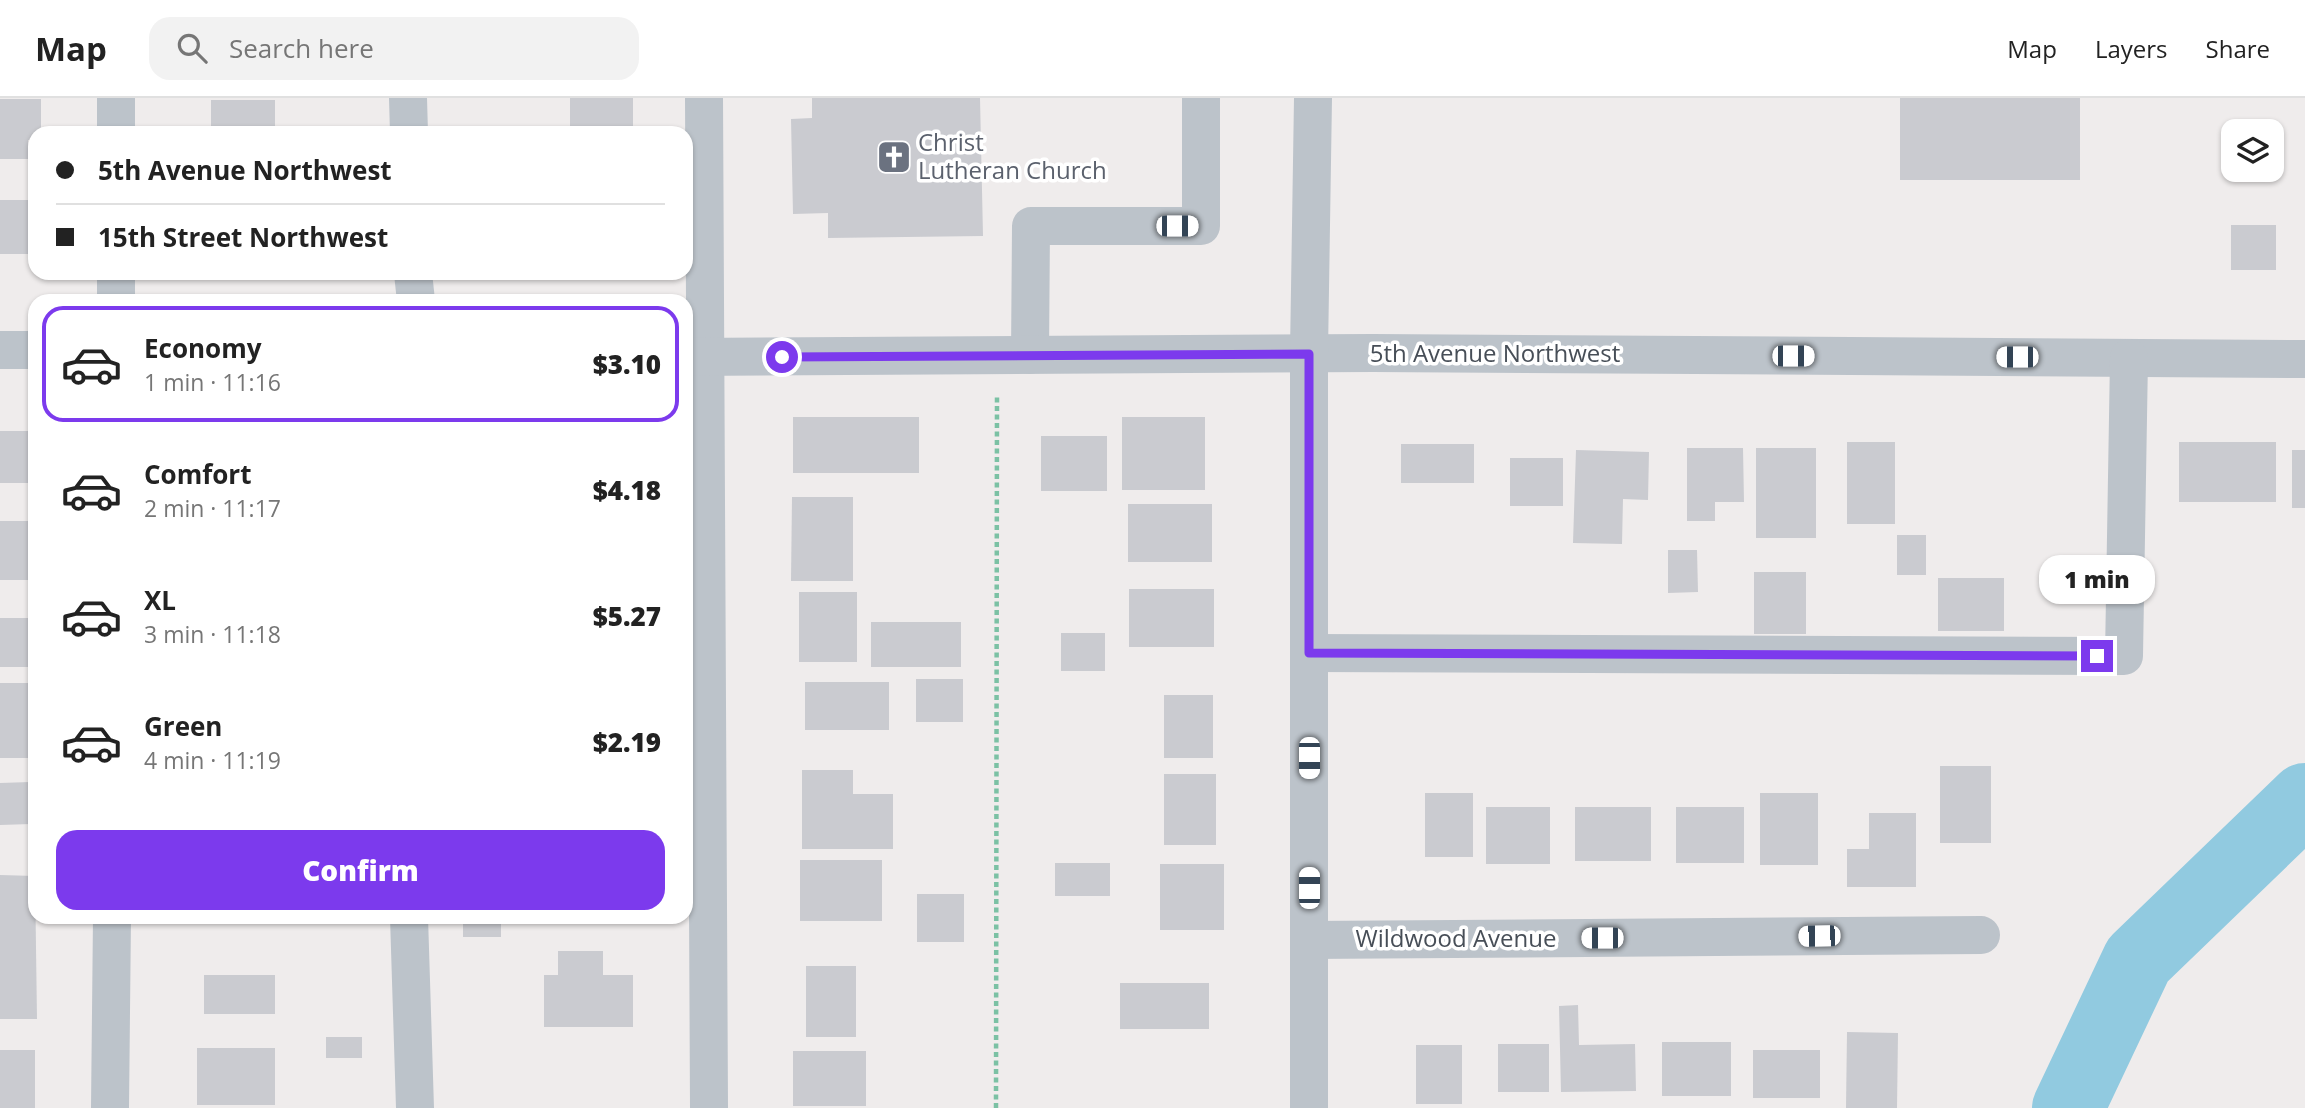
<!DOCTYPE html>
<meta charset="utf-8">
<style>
:root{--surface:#fff;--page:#f2f2f2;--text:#222;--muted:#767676;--line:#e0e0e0;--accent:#7c3aed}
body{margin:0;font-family:"Open Sans",sans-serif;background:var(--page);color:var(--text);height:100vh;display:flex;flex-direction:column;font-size:26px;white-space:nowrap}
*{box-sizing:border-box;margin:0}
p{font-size:23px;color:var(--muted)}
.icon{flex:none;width:38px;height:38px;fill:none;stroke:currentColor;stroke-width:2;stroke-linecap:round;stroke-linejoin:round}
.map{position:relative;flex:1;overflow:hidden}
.side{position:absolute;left:28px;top:196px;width:665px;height:630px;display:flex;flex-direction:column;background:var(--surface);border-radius:21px;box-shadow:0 2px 5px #0004}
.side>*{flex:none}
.guide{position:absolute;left:28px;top:28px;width:665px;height:154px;border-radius:21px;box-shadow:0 2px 5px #0004;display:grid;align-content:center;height:154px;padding:0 28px;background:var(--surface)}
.buttons{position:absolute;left:2221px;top:21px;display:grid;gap:14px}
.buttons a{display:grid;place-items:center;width:63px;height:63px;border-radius:14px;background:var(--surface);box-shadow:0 2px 5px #0004;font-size:35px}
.end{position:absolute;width:32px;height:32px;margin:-16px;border:9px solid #7c3aed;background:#fff;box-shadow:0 0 0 4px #fff}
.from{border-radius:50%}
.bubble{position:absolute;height:49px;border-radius:21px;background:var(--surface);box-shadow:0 2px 5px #0004;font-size:23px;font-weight:800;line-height:49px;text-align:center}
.car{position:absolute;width:21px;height:42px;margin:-21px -10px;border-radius:9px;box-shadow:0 0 5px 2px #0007;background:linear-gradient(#fff 24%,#345 0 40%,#fff 0 76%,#345 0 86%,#fff 0)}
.guide b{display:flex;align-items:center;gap:24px;height:66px;font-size:26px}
.guide b+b{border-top:2px solid var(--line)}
.guide i{width:18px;height:18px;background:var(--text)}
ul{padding:12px 0 0;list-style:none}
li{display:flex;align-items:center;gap:21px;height:116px;margin:0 14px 10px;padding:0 14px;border:4px solid transparent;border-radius:21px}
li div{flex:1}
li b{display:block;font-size:26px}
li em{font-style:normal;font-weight:800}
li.active{border-color:var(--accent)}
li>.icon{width:63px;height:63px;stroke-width:1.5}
.primary-button{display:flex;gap:14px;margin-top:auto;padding:14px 28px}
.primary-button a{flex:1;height:80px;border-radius:21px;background:var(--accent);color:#fff;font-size:28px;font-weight:800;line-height:80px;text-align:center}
header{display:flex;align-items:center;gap:42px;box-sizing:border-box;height:98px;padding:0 35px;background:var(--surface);border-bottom:2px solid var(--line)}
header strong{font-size:33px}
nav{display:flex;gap:38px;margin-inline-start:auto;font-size:24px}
.search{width:490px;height:63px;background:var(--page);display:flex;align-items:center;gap:18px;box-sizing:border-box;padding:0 24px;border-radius:21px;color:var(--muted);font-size:26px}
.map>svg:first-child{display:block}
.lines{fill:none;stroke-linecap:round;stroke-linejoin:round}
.river{stroke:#91cae0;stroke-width:72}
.building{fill:#cacbd0}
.path{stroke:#7bc1a4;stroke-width:4.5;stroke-dasharray:5 3.5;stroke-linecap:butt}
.minor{stroke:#bcc3ca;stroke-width:38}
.route{stroke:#7c3aed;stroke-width:9}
.labels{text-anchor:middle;stroke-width:7;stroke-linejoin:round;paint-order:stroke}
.worship-label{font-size:24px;fill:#5b616d;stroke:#fff;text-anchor:start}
.street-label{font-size:24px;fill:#474e57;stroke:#fff}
</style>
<header>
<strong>Map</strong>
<div class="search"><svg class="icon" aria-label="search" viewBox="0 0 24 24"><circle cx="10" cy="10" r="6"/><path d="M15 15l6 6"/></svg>Search here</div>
<nav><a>Map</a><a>Layers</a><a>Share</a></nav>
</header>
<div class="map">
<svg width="2305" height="1010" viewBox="0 0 2305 1010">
<rect width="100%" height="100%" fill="#efecec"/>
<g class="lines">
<path class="river" d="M2068 1010 2138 862 2305 701"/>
</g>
<g class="building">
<rect x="570" y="0" width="63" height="35"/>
<path d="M812 0H980L983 138 828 140V115L793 116 791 21 812 20Z"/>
<rect x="1900" y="0" width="180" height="82"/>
<path d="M0 1H41V35H35V42H28V61H0Z"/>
<rect x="211" y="2" width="64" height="33"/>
<rect x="0" y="102" width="35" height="54"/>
<rect x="2231" y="127" width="45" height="45"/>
<rect x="793" y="319" width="126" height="56"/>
<rect x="1122" y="319" width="83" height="73"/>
<rect x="0" y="333" width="31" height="52"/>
<rect x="1041" y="338" width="66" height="55"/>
<rect x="1847" y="344" width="48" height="82"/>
<rect x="2179" y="344" width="97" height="60"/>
<rect x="1401" y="346" width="73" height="39"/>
<path d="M1687 350H1743L1744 404H1715V423H1687Z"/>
<rect x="1756" y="350" width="60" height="90"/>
<path d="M1576 352 1649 354 1648 402 1623 401 1622 446 1573 445Z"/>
<rect x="2292" y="352" width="13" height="58"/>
<rect x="1510" y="360" width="53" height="48"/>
<path d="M792 399H853V483H791Z"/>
<rect x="1128" y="406" width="84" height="58"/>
<rect x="0" y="423" width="35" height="59"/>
<rect x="1897" y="437" width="29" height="40"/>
<path d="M1668 452H1697L1698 494 1668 495Z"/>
<rect x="1754" y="474" width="52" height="62"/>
<rect x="1938" y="480" width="66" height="53"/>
<rect x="1129" y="491" width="85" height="58"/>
<rect x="799" y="494" width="58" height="70"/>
<rect x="0" y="520" width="35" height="49"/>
<rect x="871" y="524" width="90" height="45"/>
<rect x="1061" y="535" width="44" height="38"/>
<rect x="916" y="581" width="47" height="43"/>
<rect x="805" y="584" width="84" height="48"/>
<rect x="0" y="585" width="35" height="75"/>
<rect x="1164" y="597" width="49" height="63"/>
<rect x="1940" y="668" width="51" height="77"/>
<path d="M802 672H853V696H893V751H802Z"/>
<rect x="1164" y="676" width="52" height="71"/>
<path d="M30 684 31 726 0 727V685Z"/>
<rect x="1425" y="695" width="48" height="64"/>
<rect x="1760" y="695" width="58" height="72"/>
<rect x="1486" y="709" width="64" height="57"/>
<rect x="1575" y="709" width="76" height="54"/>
<rect x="1676" y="709" width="68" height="56"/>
<path d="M1869 715H1916V789H1847V751H1869Z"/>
<rect x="800" y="762" width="82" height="61"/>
<rect x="1055" y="765" width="55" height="33"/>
<rect x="1160" y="766" width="64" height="66"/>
<path d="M0 777 35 778 37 921H0Z"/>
<rect x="917" y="796" width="47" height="48"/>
<rect x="463" y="819" width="38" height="20"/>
<path d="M558 853H603V877H633V929H544V877H558Z"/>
<rect x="806" y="868" width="50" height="71"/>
<rect x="204" y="877" width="71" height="39"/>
<rect x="1120" y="885" width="89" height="46"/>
<path d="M1578 907 1579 947 1635 946 1636 993 1561 994 1559 908Z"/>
<path d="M1847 934 1898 935 1897 1010H1846Z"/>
<rect x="326" y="939" width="36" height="21"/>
<rect x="1662" y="944" width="69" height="54"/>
<rect x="1498" y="946" width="51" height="48"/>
<rect x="1416" y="947" width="46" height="59"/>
<rect x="197" y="950" width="78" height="57"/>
<rect x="0" y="952" width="35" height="58"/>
<rect x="1753" y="952" width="67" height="48"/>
<rect x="793" y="953" width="73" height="55"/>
</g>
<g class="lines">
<path class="path" d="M996 1010 997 297"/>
<g class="minor">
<path d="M116 0V35"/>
<path d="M408 0 409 35"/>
<path d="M704 0 709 1010"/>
<path d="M116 175V203"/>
<path d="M413 175 416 203"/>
<path d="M0 252H35"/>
<path d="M1030 257 1031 128H1201V0"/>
<path d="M686 259 1373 255 2305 261"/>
<path d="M1309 555 2124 558 2129 260"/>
<path d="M409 819 415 1010"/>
<path d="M1309 842 1981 837"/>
<path d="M110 1010 112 819"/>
<path d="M1309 1010V255L1313 0"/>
</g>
</g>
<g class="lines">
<path class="route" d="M782 259 1309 256V555L2097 558"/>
</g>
<defs>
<g id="church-square" transform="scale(1.75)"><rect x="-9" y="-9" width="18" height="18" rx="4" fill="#6b7280" stroke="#fff"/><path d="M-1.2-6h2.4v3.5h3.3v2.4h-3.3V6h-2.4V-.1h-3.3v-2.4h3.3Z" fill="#fff"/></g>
</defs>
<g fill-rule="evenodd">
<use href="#church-square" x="894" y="59"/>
</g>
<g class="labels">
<g class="worship-label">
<text x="918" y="53">Christ<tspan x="918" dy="28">Lutheran Church</tspan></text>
</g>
<g class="street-label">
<text x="1495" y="264">5th Avenue Northwest</text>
<text x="1456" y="849">Wildwood Avenue</text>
</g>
</g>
</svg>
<div class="buttons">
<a><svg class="icon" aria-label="layers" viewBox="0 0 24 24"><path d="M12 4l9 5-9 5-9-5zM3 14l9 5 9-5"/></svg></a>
</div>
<i class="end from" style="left:782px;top:259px"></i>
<i class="end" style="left:2097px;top:558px"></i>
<div class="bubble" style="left:2039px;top:457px;width:116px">1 min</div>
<i class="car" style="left:1177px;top:128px;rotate:90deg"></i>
<i class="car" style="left:1793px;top:258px;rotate:90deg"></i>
<i class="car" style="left:2017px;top:259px;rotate:270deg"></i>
<i class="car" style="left:1309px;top:660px;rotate:180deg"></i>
<i class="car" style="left:1309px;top:790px;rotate:0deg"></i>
<i class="car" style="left:1819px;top:838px;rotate:269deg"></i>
<i class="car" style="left:1602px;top:840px;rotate:270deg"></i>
<div class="guide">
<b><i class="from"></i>5th Avenue Northwest</b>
<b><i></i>15th Street Northwest</b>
</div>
<section class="side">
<ul>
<li class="active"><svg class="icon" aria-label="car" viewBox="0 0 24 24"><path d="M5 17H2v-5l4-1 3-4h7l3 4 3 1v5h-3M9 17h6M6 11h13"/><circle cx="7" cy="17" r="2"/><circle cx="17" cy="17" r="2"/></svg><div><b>Economy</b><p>1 min · 11:16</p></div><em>$3.10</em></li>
<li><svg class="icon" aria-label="car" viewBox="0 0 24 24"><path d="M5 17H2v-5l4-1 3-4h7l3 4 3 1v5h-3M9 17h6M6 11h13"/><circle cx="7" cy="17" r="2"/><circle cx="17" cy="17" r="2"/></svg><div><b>Comfort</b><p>2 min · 11:17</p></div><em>$4.18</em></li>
<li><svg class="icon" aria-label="car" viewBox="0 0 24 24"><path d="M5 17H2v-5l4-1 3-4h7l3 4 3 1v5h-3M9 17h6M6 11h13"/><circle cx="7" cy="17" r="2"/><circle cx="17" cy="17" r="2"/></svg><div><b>XL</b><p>3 min · 11:18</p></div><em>$5.27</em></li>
<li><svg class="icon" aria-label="car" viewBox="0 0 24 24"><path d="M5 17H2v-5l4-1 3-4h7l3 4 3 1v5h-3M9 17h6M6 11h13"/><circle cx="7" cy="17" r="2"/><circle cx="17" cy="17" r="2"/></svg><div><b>Green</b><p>4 min · 11:19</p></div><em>$2.19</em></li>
</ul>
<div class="primary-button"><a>Confirm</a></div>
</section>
</div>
